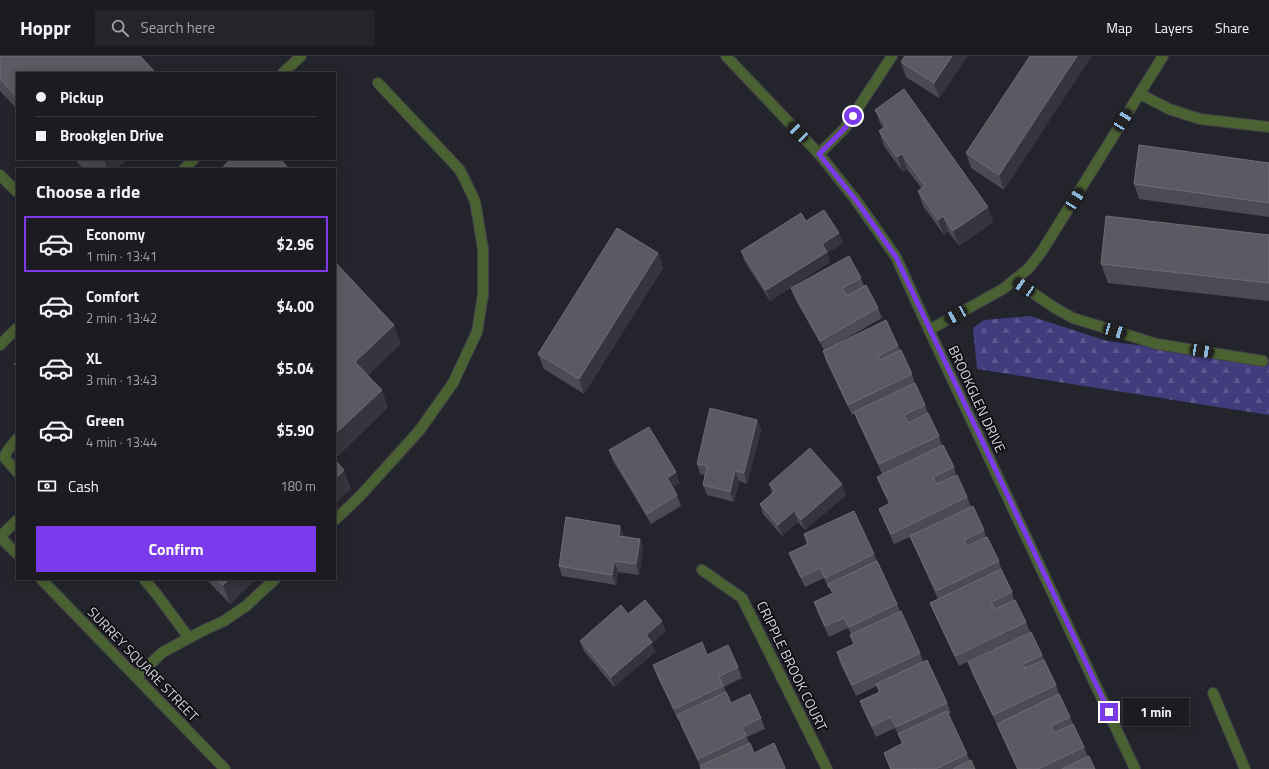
<!DOCTYPE html>
<meta charset="utf-8">
<style>
:root{--surface:#1b1b21;--page:#24242a;--text:#f1f3f6;--muted:#a0a1a5;--line:#39393f;--accent:#7c3aed}
body{margin:0;font-family:"Titillium Web",sans-serif;background:var(--page);color:var(--text);height:100vh;display:flex;flex-direction:column;font-size:15px;white-space:nowrap}
*{box-sizing:border-box;margin:0}
p{font-size:13px;color:var(--muted)}
.icon{flex:none;width:22px;height:22px;fill:none;stroke:currentColor;stroke-width:2;stroke-linecap:round;stroke-linejoin:round}
.map{position:relative;flex:1;overflow:hidden}
.sheet{position:absolute;left:16px;top:112px;width:320px;height:412px;display:flex;flex-direction:column;background:var(--surface);border-radius:0px;box-shadow:0 2px 10px #0003,0 0 0 1px var(--line)}
.sheet>*{flex:none}
.guide{position:absolute;left:16px;top:16px;width:320px;height:88px;border-radius:0px;box-shadow:0 2px 10px #0003,0 0 0 1px var(--line);display:grid;align-content:center;height:88px;padding:0 20px;background:var(--surface)}
.end{position:absolute;width:18px;height:18px;margin:-9px;border:5px solid #7c3aed;background:#fff;box-shadow:0 0 0 2px #fff}
.from{border-radius:50%}
.bubble{position:absolute;height:28px;border-radius:0px;background:var(--surface);box-shadow:0 2px 10px #0003,0 0 0 1px var(--line);font-size:13px;font-weight:700;line-height:28px;text-align:center}
.car{position:absolute;width:12px;height:24px;margin:-12px -6px;border-radius:5px;box-shadow:0 0 3px 1px #0007;background:linear-gradient(#222 24%,#8ab4d8 0 40%,#222 0 76%,#8ab4d8 0 86%,#222 0)}
.guide b{display:flex;align-items:center;gap:14px;height:38px;font-size:15px}
.guide b+b{border-top:1px solid var(--line)}
.guide i{width:10px;height:10px;background:var(--text)}
ul{padding:0;list-style:none}
li{display:flex;align-items:center;gap:12px;height:56px;margin:0 8px 6px;padding:0 12px;border:2px solid transparent;border-radius:0px}
li div{flex:1}
li b{display:block;font-size:15px}
li em{font-style:normal;font-weight:700}
li.on{border-color:var(--accent)}
li>.icon{width:36px;height:36px;stroke-width:1.5}
h2{padding:0 20px;font-size:18px;line-height:48px}
.pay{display:flex;align-items:center;gap:10px;height:44px;padding:0 20px;font-size:15px}
.pay p{margin-inline-start:auto}
.primary-button{display:flex;gap:8px;margin-top:auto;padding:8px 20px}
.primary-button a{flex:1;height:46px;border-radius:0px;background:var(--accent);color:#fff;font-size:16px;font-weight:700;line-height:46px;text-align:center}
header{display:flex;align-items:center;gap:24px;box-sizing:border-box;height:56px;padding:0 20px;background:var(--surface);border-bottom:1px solid var(--line)}
header strong{font-size:19px}
nav{display:flex;gap:22px;margin-inline-start:auto;font-size:14px}
.search{width:280px;height:36px;background:var(--page);display:flex;align-items:center;gap:10px;box-sizing:border-box;padding:0 14px;border-radius:0px;color:var(--muted);font-size:15px}
.map>svg:first-child{display:block}
.forest{fill:url(#forest-firs)}
.lines{fill:none;stroke-linecap:round;stroke-linejoin:round}
.service-casing{stroke:#404048;stroke-width:12}
.minor-casing{stroke:#404048;stroke-width:12}
.tertiary-casing{stroke:#404048;stroke-width:12}
.service{stroke:#4a6132;stroke-width:10}
.minor{stroke:#4a6132;stroke-width:10}
.tertiary{stroke:#4a6132;stroke-width:10}
.wall{fill:#4b4b54}
.shaded-wall{fill:#35353e}
.building{fill:#5a5a62;stroke:#6d6d75}
.route{stroke:#7c3aed;stroke-width:5}
.labels{text-anchor:middle;stroke-width:3.5;stroke-linejoin:round;paint-order:stroke}
.street-label{font-size:14px;fill:#d3d4d9;stroke:#0d0d11}
</style>
<header>
<strong>Hoppr</strong>
<div class="search"><svg class="icon" aria-label="search" viewBox="0 0 24 24"><circle cx="10" cy="10" r="6"/><path d="M15 15l6 6"/></svg>Search here</div>
<nav><a>Map</a><a>Layers</a><a>Share</a></nav>
</header>
<div class="map">
<svg width="1269" height="713" viewBox="0 0 1269 713">
<defs>
<pattern id="forest-firs" width="22" height="20" patternUnits="userSpaceOnUse"><rect width="22" height="20" fill="#413c7c"/><path d="M5 1l3.5 6h-7zM16 11l3.5 6h-7z" fill="#5c578e"/></pattern>
</defs>
<rect width="100%" height="100%" fill="#24242c"/>
<path class="forest" d="M1030 260 1107 285 1269 307V359L977 313 973 272 984 264Z"/>
<g class="lines">
<g class="service-casing">
<g id="service">
<path d="M0 119 17 136"/>
<path d="M17 383 8 394 4 401 17 416"/>
<path d="M335 464 361 439 419 375 453 327 477 276 483 239V193L475 145 460 114 378 27"/>
<path d="M0 481 17 464"/>
<path d="M144 523 158 540 189 582"/>
<path d="M136 621 163 596 204 574 224 565 246 550 275 523"/>
<path d="M1213 637 1245 713"/>
</g>
</g>
<g class="minor-casing">
<g id="minor">
<path d="M283 17 301 0"/>
<path d="M1140 38 1169 53 1200 63 1269 71"/>
<path d="M819 98 845 72 892 0"/>
<path d="M184 113 194 103"/>
<path d="M1014 224 1055 252 1073 262 1157 288 1263 305"/>
<path d="M929 274 1003 233 1028 213 1042 195 1163 0"/>
<path d="M0 289 17 272"/>
<path d="M0 481 17 498"/>
<path d="M702 514 742 542 827 713"/>
<path d="M41 523 225 713"/>
</g>
</g>
<g class="tertiary-casing">
<path id="tertiary" d="M726 0 819 98 855 143 896 201 929 274 1135 713"/>
</g>
<use href="#service" class="service"/>
<use href="#minor" class="minor"/>
<use href="#tertiary" class="tertiary"/>
</g>
<g class="wall">
<path d="M0 0 17 17V53L0 35Z"/>
<path d="M967 0 939 42 906 21 901 6Z"/>
<path d="M1030 0 1004 134 971 112 966 97Z"/>
<path d="M875 54 993 166 959 190 948 175 944 179 923 150 918 135 922 133 907 113 903 116 884 90 879 75 883 72 881 69Z"/>
<path d="M74 103H127L116 113H84Z"/>
<path d="M1269 107V161L1139 143 1134 128Z"/>
<path d="M806 165 839 177 843 187 827 197 830 206 770 245 745 206 741 195Z"/>
<path d="M1269 179V245L1108 227 1101 208Z"/>
<path d="M658 197 663 212 584 338 544 313 538 298Z"/>
<path d="M861 222 864 230 878 252 882 262 837 288 898 290 912 318 915 329 925 349 928 357 939 380 942 390 954 411 956 419 967 441 971 451 984 474 986 481 999 505 1002 516 1012 536 1014 544 1026 566 1030 576 959 610 934 557 930 547 938 543 914 490 910 481 894 488 883 463 879 453 889 448 881 431 877 421 882 418 858 366 855 357 852 359 826 305 823 295 824 294 795 243 791 232Z"/>
<path d="M757 364 761 374 747 428 739 425 734 446 707 439 703 429 705 419 700 418 697 408Z"/>
<path d="M609 394 680 427 673 431 677 439 681 450 651 468 613 405Z"/>
<path d="M769 428 846 439 805 474 798 466 782 480 763 458 760 448 772 437Z"/>
<path d="M804 478 874 498 877 505 897 548 900 555 920 597 923 606 947 647 951 657 948 658 967 698 970 705 975 713H890L884 697 902 688 900 682 895 672 876 681 864 656 860 645 879 636 877 630 856 640 840 607 837 596 854 588 850 579 851 578 848 572 829 581 818 557 814 546 832 538 830 532H828L824 522 805 531 793 507 789 497 807 488Z"/>
<path d="M624 480V481L640 483 643 493 639 519 618 516 616 529 562 520 559 510Z"/>
<path d="M206 523H256L230 548Z"/>
<path d="M628 558 666 575 652 587 655 596 614 631 584 595 580 585Z"/>
<path d="M707 599 738 611 742 622 724 631 726 636 731 647 761 662 765 673 747 681 749 687 754 697 774 687 786 713H701L700 710 681 670 679 663 678 664 657 620 653 609Z"/>
<path d="M1042 599 1056 629 1059 638 1070 661 1073 668 1084 691 1088 701 1095 713H1017L1001 678 998 669H997L972 617 968 606Z"/>
</g>
<g class="shaded-wall">
<path d="M952 0H967L939 42 934 27Z"/>
<path d="M1077 0H1092L1004 134 999 119Z"/>
<path d="M902 98 907 113 903 116 897 101Z"/>
<path d="M104 103H127L116 113H107Z"/>
<path d="M988 151 993 166 959 190 953 175Z"/>
<path d="M943 160 948 175 944 179 938 164Z"/>
<path d="M839 177 843 187 827 197 830 206 770 245 766 234 822 188Z"/>
<path d="M658 197 663 212 584 338 579 323Z"/>
<path d="M394 269 401 288 362 325 355 306Z"/>
<path d="M382 334 388 352 335 403V378Z"/>
<path d="M757 364 761 374 747 428 744 417Z"/>
<path d="M344 414 351 433 335 448V423Z"/>
<path d="M735 415 739 425 734 446 730 436Z"/>
<path d="M676 416 680 427 671 433 667 422Z"/>
<path d="M842 428 846 439 805 474 801 464Z"/>
<path d="M794 455 798 466 782 480 778 469Z"/>
<path d="M620 470 624 480 622 490 619 480Z"/>
<path d="M640 483 643 493 639 519 636 508Z"/>
<path d="M614 505 618 516 616 529 612 519Z"/>
<path d="M229 523H256L230 548 223 529Z"/>
<path d="M662 565 666 575 652 587 655 596 614 631 611 621 646 579Z"/>
</g>
<g class="building">
<path d="M0 0H140L156 17H17V40H16L0 23Z"/>
<path d="M905 0H952L934 27 901 6Z"/>
<path d="M1030 0H1077L999 119 966 97Z"/>
<path d="M904 33 988 151 953 175 943 160 938 164 918 135 925 130 902 98 897 101 879 75 886 70 875 54Z"/>
<path d="M1139 89 1269 107V147L1134 128Z"/>
<path d="M231 103H280L289 113H221Z"/>
<path d="M824 154 839 177 822 188 827 196 766 234 741 195 801 157 806 165Z"/>
<path d="M1106 160 1269 179V227L1101 208Z"/>
<path d="M617 172 658 197 579 323 538 298Z"/>
<path d="M849 200 861 222 842 232 847 240 866 229 878 252 820 285 791 232Z"/>
<path d="M335 206 394 269 355 306 382 334 335 378Z"/>
<path d="M886 264 898 290 878 300 880 304 901 294 912 318 848 349 823 295Z"/>
<path d="M17 306V311L14 308Z"/>
<path d="M915 327 925 349 904 359 908 367 928 357 939 380 879 408 854 356Z"/>
<path d="M710 352 757 364 744 417 735 415 730 436 703 429 707 410 697 408Z"/>
<path d="M649 371 676 416 667 422 677 439 647 458 609 394Z"/>
<path d="M943 389 954 411 933 421 937 428 957 419 967 441 891 478 879 453 890 447 877 421Z"/>
<path d="M810 392 842 428 801 464 794 455 778 469 760 448 775 435 769 428Z"/>
<path d="M335 404 344 414 335 423Z"/>
<path d="M973 450 984 474 964 484 967 490 987 481 999 505 936 535 910 480Z"/>
<path d="M854 455 874 498 825 522 820 512 801 521 789 497 808 488 804 478Z"/>
<path d="M566 461 620 470 619 480 640 483 636 508 614 505 612 519 559 510Z"/>
<path d="M877 505 897 548 849 571 844 562 825 570 814 546 833 537 828 528Z"/>
<path d="M1001 513 1012 536 991 546 995 553 1015 544 1026 566 955 600 930 547Z"/>
<path d="M217 523H229L223 529Z"/>
<path d="M645 544 662 565 646 579 652 586 611 621 580 585 621 549 628 558Z"/>
<path d="M901 555 920 597 852 629 837 596 854 588 850 579Z"/>
<path d="M1031 576 1042 599 1023 608 1025 612 1044 604 1056 629 993 659 968 606Z"/>
<path d="M702 586 707 599 728 589 738 611 719 621 723 630 674 653 653 609Z"/>
<path d="M927 604 947 647 896 671 891 661 872 670 860 645 880 636 876 628Z"/>
<path d="M726 636 731 647 750 638 761 662 742 671 746 680 698 703 677 659Z"/>
<path d="M1059 638 1070 661 1051 670 1054 677 1073 668 1084 691 1038 713H1018L997 668Z"/>
<path d="M947 655 967 698 936 713H915L914 712 912 713H891L884 697 903 687 898 678Z"/>
<path d="M750 687 754 697 774 687 785 712 783 713H701L700 710Z"/>
<path d="M1089 700 1095 713H1062Z"/>
<path d="M971 704 975 713H953Z"/>
</g>
<g class="lines">
<path class="route" d="M853 60 845 72 819 98 855 143 896 201 1109 656"/>
</g>
<g class="labels">
<g class="street-label">
<text transform="translate(977 343) rotate(65)" y="5">BROOKGLEN DRIVE</text>
<text transform="translate(143 608) rotate(46)" y="5">SURREY SQUARE STREET</text>
<text transform="translate(792 610) rotate(64)" y="5">CRIPPLE BROOK COURT</text>
</g>
</g>
</svg>
<i class="end from" style="left:853px;top:60px"></i>
<i class="end" style="left:1109px;top:656px"></i>
<div class="bubble" style="left:1123px;top:642px;width:66px">1 min</div>
<i class="car" style="left:1123px;top:64px;rotate:32deg"></i>
<i class="car" style="left:798px;top:76px;rotate:316deg"></i>
<i class="car" style="left:1075px;top:143px;rotate:32deg"></i>
<i class="car" style="left:1024px;top:231px;rotate:304deg"></i>
<i class="car" style="left:956px;top:259px;rotate:241deg"></i>
<i class="car" style="left:1115px;top:275px;rotate:107deg"></i>
<i class="car" style="left:1202px;top:295px;rotate:99deg"></i>
<div class="guide">
<b><i class="from"></i>Pickup</b>
<b><i></i>Brookglen Drive</b>
</div>
<section class="sheet">
<h2>Choose a ride</h2>
<ul>
<li class="on"><svg class="icon" aria-label="car" viewBox="0 0 24 24"><path d="M5 17H2v-5l4-1 3-4h7l3 4 3 1v5h-3M9 17h6M6 11h13"/><circle cx="7" cy="17" r="2"/><circle cx="17" cy="17" r="2"/></svg><div><b>Economy</b><p>1 min · 13:41</p></div><em>$2.96</em></li>
<li><svg class="icon" aria-label="car" viewBox="0 0 24 24"><path d="M5 17H2v-5l4-1 3-4h7l3 4 3 1v5h-3M9 17h6M6 11h13"/><circle cx="7" cy="17" r="2"/><circle cx="17" cy="17" r="2"/></svg><div><b>Comfort</b><p>2 min · 13:42</p></div><em>$4.00</em></li>
<li><svg class="icon" aria-label="car" viewBox="0 0 24 24"><path d="M5 17H2v-5l4-1 3-4h7l3 4 3 1v5h-3M9 17h6M6 11h13"/><circle cx="7" cy="17" r="2"/><circle cx="17" cy="17" r="2"/></svg><div><b>XL</b><p>3 min · 13:43</p></div><em>$5.04</em></li>
<li><svg class="icon" aria-label="car" viewBox="0 0 24 24"><path d="M5 17H2v-5l4-1 3-4h7l3 4 3 1v5h-3M9 17h6M6 11h13"/><circle cx="7" cy="17" r="2"/><circle cx="17" cy="17" r="2"/></svg><div><b>Green</b><p>4 min · 13:44</p></div><em>$5.90</em></li>
</ul>
<div class="pay"><svg class="icon" aria-label="cash" viewBox="0 0 24 24"><path d="M3 7h18v10H3z"/><circle cx="12" cy="12" r="2"/></svg>Cash<p>180 m</p></div>
<div class="primary-button"><a>Confirm</a></div>
</section>
</div>
